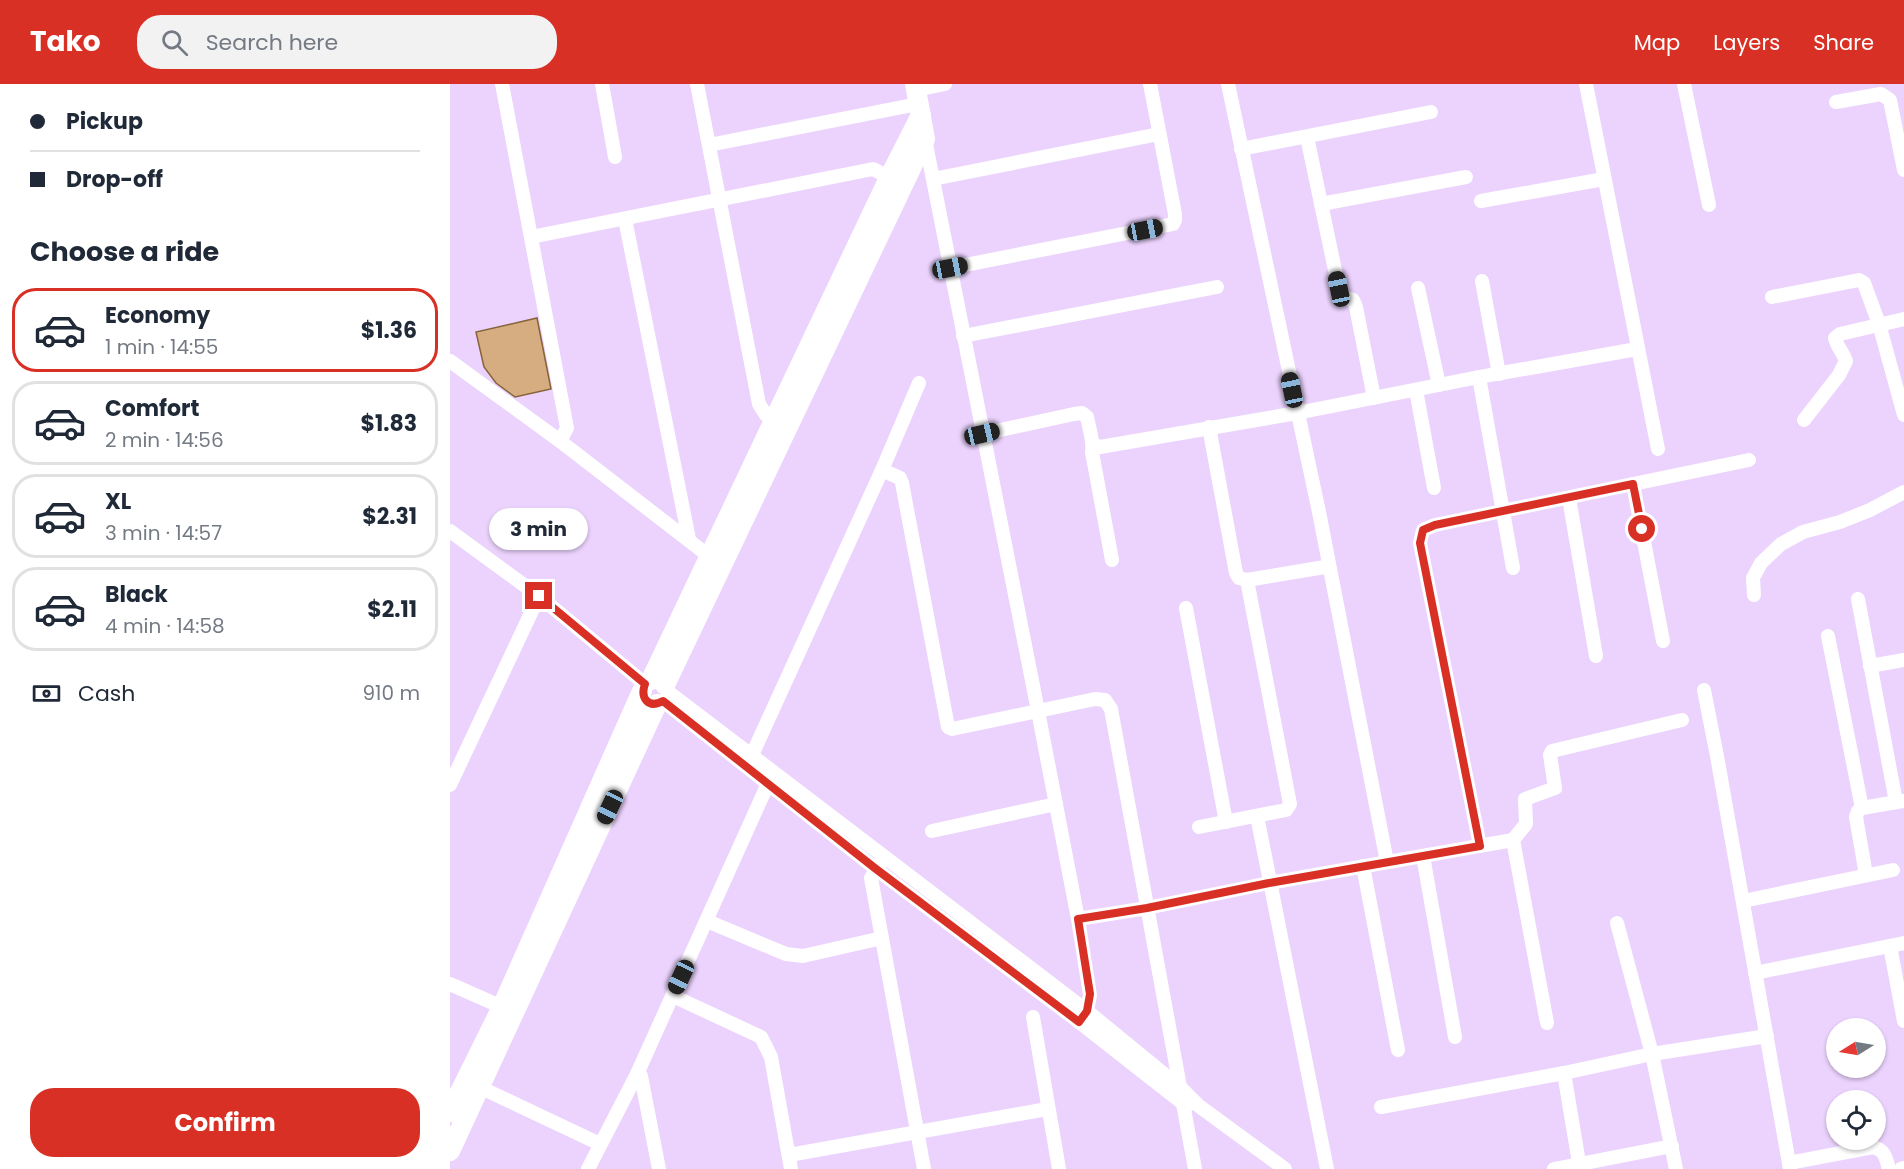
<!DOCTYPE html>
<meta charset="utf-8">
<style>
:root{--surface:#fff;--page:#f2f2f3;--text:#1f2937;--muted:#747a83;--line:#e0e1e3;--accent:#d93025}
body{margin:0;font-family:Poppins,sans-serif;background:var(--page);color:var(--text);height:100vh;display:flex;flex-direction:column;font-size:22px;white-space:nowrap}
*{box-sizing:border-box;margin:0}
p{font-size:20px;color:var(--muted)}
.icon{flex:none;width:33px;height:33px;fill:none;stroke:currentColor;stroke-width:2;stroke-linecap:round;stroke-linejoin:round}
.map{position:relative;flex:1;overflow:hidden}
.details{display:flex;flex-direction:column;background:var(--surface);width:450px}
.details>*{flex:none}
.guide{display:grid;align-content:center;height:132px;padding:0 30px;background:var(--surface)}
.needle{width:39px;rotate:259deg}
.controls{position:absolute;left:1376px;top:934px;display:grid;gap:12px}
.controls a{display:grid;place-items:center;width:60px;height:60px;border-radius:50%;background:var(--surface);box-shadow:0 2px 4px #0004;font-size:30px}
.end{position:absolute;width:27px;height:27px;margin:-14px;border:8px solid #d93025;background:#fff;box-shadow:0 0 0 3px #fff}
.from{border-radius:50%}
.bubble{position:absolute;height:42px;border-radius:21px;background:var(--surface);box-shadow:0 2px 4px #0004;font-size:20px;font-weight:700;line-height:42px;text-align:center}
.car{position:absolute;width:18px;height:36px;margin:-18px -9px;border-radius:8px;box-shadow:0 0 4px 2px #0007;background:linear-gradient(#222 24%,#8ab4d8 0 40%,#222 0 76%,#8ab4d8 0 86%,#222 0)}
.guide b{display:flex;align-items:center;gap:21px;height:57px;font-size:22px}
.guide b+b{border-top:2px solid var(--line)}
.guide i{width:15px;height:15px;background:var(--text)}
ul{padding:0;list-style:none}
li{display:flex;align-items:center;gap:18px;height:84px;margin:0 12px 9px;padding:0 18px;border:3px solid var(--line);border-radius:24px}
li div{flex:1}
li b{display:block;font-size:22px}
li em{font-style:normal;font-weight:700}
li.active{border-color:var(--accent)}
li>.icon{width:54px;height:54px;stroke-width:1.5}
h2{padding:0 30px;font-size:27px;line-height:72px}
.pay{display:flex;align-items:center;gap:15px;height:66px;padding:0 30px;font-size:22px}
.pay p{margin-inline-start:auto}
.cta{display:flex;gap:12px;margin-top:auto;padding:12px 30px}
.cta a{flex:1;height:69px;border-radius:24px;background:var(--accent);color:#fff;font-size:24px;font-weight:700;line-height:69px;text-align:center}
header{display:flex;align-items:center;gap:36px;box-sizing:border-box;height:84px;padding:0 30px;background:var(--accent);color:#fff}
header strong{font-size:28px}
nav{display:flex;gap:33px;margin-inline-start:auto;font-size:21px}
.search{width:420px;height:54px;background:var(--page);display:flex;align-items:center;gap:15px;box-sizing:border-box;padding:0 21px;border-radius:24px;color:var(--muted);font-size:22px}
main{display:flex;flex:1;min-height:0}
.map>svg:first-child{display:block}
.building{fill:#d5ad80;stroke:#876338;stroke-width:1.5}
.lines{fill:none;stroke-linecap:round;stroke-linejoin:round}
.street{stroke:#fff;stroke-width:14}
.secondary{stroke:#fff;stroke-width:20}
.route{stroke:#d93025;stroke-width:8}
</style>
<header>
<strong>Tako</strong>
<div class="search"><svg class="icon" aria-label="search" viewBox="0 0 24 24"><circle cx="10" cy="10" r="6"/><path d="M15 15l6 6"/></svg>Search here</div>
<nav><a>Map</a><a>Layers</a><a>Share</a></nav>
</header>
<main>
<section class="details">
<div class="guide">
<b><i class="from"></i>Pickup</b>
<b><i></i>Drop-off</b>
</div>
<h2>Choose a ride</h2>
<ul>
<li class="active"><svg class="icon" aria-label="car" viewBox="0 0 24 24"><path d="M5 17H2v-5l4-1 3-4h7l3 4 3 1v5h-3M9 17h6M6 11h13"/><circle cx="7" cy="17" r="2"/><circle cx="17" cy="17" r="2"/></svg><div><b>Economy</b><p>1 min · 14:55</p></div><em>$1.36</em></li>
<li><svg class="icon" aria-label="car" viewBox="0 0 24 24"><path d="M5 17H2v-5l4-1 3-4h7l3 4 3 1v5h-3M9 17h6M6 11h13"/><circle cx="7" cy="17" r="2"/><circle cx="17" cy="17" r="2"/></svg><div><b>Comfort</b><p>2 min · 14:56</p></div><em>$1.83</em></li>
<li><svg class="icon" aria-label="car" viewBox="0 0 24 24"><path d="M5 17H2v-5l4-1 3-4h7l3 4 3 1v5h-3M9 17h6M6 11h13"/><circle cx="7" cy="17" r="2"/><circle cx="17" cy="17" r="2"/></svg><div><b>XL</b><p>3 min · 14:57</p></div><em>$2.31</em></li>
<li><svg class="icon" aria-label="car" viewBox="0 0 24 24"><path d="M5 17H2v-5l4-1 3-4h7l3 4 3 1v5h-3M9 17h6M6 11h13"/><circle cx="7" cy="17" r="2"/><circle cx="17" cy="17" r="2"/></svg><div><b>Black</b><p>4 min · 14:58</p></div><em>$2.11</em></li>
</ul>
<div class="pay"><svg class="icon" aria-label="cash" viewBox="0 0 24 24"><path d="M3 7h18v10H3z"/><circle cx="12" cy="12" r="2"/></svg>Cash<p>910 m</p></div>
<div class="cta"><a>Confirm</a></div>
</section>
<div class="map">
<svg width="1454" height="1085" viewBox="0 0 1454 1085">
<rect width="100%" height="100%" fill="#ebd3fd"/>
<path class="building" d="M87 234 101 305 65 313 46 299 34 283 26 248Z"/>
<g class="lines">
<g class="street">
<path d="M52 0 117 344 110 357"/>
<path d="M152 0 165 73"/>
<path d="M247 0 309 320 316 331 330 341"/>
<path d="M778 0 869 428 937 778"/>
<path d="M1136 0 1208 365"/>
<path d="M1234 0 1259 121"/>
<path d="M466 6 495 0"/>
<path d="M1386 18 1431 10 1440 16 1454 86"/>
<path d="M857 53 889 205 893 213 903 216 906 223 924 314"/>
<path d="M259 61 468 20"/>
<path d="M791 65 981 28"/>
<path d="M483 95 709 50"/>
<path d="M1031 117 1154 95"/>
<path d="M871 120 1016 93"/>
<path d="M175 135 239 455"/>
<path d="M81 153 423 85 446 97"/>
<path d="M500 184 723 140 725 136V130L700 0"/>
<path d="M1032 197 1049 290"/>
<path d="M968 204 989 301"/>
<path d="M1322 213 1409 196 1414 199 1429 240 1454 331"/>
<path d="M513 252 767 203"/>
<path d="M0 277 110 357 264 476"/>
<path d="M1029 293 1063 484"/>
<path d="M966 306 984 404"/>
<path d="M1354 336 1389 291 1396 277C1393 268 1387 263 1385 254L1390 250 1454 235"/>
<path d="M759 343 786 489 789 494 797 496 875 483"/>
<path d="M532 350 624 330 632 329 637 333C639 344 644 357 642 368L662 476"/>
<path d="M644 361 650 363 847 329 1029 293 1187 265"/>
<path d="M432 386 450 394 452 399 498 643 502 645 588 627 475 55"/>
<path d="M1183 400 1213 557"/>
<path d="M1119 414 1146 572"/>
<path d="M0 447 89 512 195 600"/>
<path d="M1304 511 1303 494 1311 479 1331 460 1353 448 1390 438 1420 426 1454 408"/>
<path d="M1408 515 1446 718"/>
<path d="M736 524 776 738"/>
<path d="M1378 552 1412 724"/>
<path d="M1420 582 1454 576"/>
<path d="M1254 606 1267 672 1340 1085"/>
<path d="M217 607 637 927 731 1004 749 1022 835 1085"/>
<path d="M213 617 426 785 629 938 735 1021H738"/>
<path d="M302 671 432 386 469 299"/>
<path d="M0 701 89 512"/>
<path d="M807 732 877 1085"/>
<path d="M749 743 836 726 840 720 797 496"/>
<path d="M482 747 606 720"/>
<path d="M1063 756 1076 740 1075 715 1105 704 1100 671 1102 667 1232 636"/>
<path d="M1030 762 970 459 973 446 985 441 1299 376"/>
<path d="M973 772 1005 953"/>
<path d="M430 779 421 794 474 1085"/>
<path d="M913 782 948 966"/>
<path d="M1416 791 1406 733 1408 727 1412 724 1453 717"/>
<path d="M1293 817 1443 786"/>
<path d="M628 835 697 824 819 799 1063 756 1097 939"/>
<path d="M257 837 336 870 353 872 432 854"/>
<path d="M1167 839 1202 970 1226 1085"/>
<path d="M1440 862 1454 937"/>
<path d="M1305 889 1454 859"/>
<path d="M0 900 59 926"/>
<path d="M223 912 311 953 321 973 341 1085"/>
<path d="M583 933 609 1085"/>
<path d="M629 938 637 927 640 911 628 835 588 627 645 615 655 616 661 625 745 1085"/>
<path d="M1114 989 1130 1085"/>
<path d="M187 990 191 992 209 1085"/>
<path d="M21 999 150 1060"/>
<path d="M931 1023 1114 989 1202 970 1317 952"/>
<path d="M339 1071 597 1025"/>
<path d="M1339 1079 1423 1063C1435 1066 1436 1074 1439 1085"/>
<path d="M138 1085 187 990 321 693"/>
<path d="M1104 1085 1222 1062"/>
<path d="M1451 1085 1454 1084"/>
</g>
<g class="secondary">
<path d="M201 596 439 94 471 31"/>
<path d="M215 601 475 55 465 0"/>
<path d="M0 1028 52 923 192 607"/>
<path d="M0 1067 207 620"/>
</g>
</g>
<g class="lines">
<path class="route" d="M89 512 195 600C190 614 198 625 213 617L426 785 629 938 637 927 640 910 628 835 697 824 819 799 1030 762 970 459 973 446 985 441 1183 400 1192 445"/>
</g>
</svg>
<div class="controls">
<a><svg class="needle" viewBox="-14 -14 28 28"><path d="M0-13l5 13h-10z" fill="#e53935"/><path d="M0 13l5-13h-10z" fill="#747a83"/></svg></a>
<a><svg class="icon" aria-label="locate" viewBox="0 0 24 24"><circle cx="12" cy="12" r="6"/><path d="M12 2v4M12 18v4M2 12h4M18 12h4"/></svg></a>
</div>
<i class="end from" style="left:1192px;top:445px"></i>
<i class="end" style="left:89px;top:512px"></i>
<div class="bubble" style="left:39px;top:424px;width:99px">3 min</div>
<i class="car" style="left:695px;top:146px;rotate:79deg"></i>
<i class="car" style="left:500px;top:184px;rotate:79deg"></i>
<i class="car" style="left:889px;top:205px;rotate:348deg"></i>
<i class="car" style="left:842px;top:306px;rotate:348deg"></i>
<i class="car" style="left:532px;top:350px;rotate:77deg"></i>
<i class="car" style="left:160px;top:723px;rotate:205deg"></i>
<i class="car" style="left:231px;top:893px;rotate:205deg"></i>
</div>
</main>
